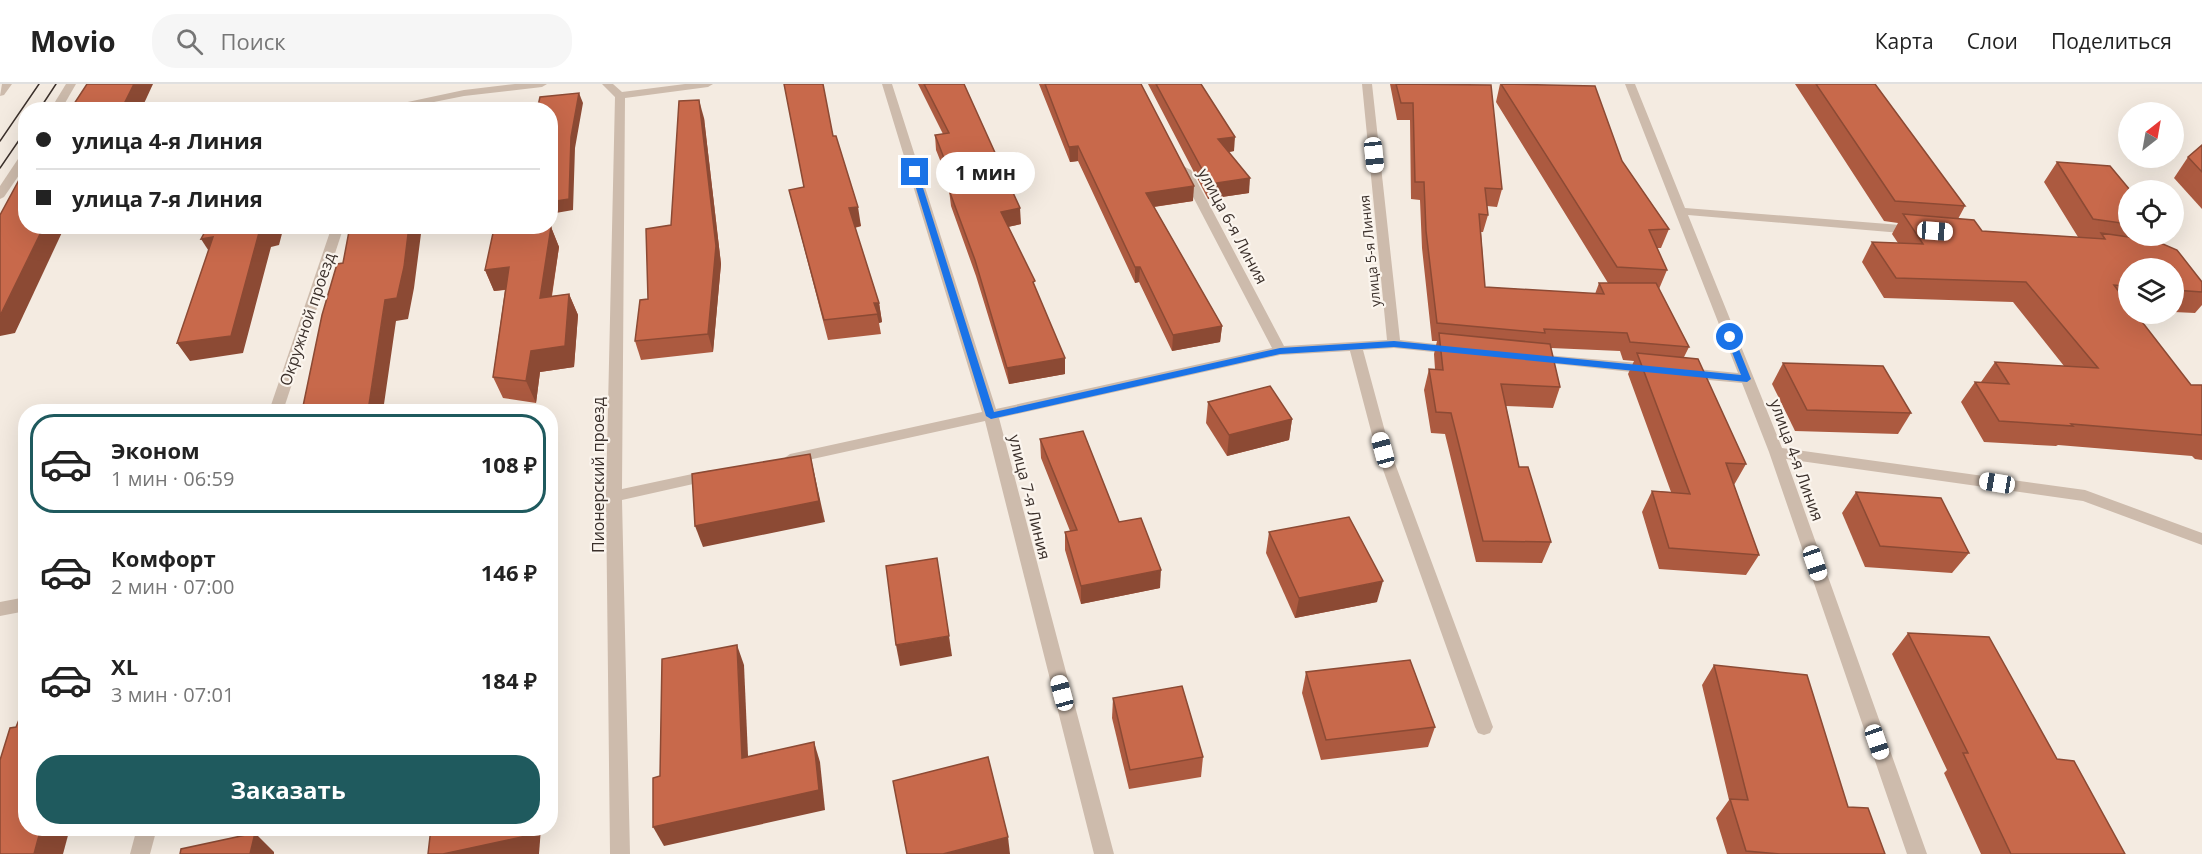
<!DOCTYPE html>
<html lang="ru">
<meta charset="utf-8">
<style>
:root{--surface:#fff;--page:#f6f6f6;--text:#222;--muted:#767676;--line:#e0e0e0;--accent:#1f5a5e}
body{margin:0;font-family:"Open Sans",sans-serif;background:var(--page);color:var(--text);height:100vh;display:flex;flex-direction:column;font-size:22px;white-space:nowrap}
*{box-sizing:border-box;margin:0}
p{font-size:20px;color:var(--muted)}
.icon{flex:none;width:33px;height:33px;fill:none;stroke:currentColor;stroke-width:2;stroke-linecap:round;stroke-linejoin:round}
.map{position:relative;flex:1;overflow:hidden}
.sheet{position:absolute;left:18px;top:320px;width:540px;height:432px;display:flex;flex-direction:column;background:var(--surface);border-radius:24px;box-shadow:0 6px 24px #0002}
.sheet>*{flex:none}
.banner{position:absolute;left:18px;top:18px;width:540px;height:132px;border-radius:24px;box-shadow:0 6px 24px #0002;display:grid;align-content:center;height:132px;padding:0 18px;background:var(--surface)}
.needle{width:39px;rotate:31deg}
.buttons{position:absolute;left:2118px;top:18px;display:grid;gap:12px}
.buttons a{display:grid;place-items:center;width:66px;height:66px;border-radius:50%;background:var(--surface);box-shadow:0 6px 24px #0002;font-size:30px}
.end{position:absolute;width:27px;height:27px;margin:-14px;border:8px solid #1a73e8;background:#fff;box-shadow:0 0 0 3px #fff}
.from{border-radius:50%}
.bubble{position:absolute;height:42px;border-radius:21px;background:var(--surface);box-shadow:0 6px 24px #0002;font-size:20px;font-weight:700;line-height:42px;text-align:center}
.car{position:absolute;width:18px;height:36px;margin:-18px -9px;border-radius:8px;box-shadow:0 0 4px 2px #0007;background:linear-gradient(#fff 24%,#345 0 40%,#fff 0 76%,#345 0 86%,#fff 0)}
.banner b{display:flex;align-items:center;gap:21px;height:57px;font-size:22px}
.banner b+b{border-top:2px solid var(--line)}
.banner i{width:15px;height:15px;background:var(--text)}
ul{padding:10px 0 0;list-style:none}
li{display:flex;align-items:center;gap:18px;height:99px;margin:0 12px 9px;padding:0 6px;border:3px solid transparent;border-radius:24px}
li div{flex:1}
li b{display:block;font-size:22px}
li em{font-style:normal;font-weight:700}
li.active{border-color:var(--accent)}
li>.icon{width:54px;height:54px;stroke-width:1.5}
.button{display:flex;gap:12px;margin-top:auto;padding:12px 18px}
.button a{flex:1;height:69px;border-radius:24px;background:var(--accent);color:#fff;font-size:24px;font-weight:700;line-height:69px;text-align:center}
header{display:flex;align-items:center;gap:36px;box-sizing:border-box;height:84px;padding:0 30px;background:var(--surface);border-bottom:2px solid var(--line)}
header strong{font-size:28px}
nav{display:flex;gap:33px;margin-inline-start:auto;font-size:21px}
.search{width:420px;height:54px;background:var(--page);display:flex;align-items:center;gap:15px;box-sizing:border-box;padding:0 21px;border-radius:24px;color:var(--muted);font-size:22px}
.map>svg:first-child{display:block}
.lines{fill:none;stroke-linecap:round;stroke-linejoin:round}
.service{fill:#cdbbac;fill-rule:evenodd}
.tram{stroke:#3b302b;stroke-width:1.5}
.wall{fill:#ac5a40}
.shaded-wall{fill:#8c4a34}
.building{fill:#c8694b;stroke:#8c4a34;stroke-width:1.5}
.route{fill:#1a73e8}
.labels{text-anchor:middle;stroke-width:4.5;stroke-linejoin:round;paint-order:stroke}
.far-street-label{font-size:14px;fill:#3b302b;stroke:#fbf5ee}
.street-label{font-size:16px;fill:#3b302b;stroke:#fbf5ee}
</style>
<header>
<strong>Movio</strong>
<div class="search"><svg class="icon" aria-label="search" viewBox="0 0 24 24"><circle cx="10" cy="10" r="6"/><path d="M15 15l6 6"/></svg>Поиск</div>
<nav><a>Карта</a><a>Слои</a><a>Поделиться</a></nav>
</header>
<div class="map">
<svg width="2202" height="770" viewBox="0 0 2202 770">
<rect width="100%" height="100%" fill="#f4ebe1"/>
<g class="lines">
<g class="service">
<path d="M2 0H12L4 11 0 12Z"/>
<path d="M66 0H76L61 26H50Z"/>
<path d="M515 0H547L542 3 464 12 394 26H370L464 6Z"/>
<path d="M602 0H613L622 8 685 0H713L708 3 625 14 622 405 711 386 716 387 719 391 716 395 711 396 622 416 630 770H610L606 412 615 13Z"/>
<path d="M882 0H892L996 325 1272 264 1179 86 1185 83 1191 86 1284 262 1387 256 1362 0H1372L1400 256 1453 262 1460 266 1453 270 1394 264 1363 266 1390 366 1493 643 1490 649 1484 651 1478 649 1475 643 1376 366 1350 267 1280 271 999 334 1114 770H1094L985 337 790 380 783 375 790 370 982 328Z"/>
<path d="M1625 0H1635L1685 124 1913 142 1919 146 1913 150 1688 131 1782 364 2085 406 2202 449V461L2083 417 1786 375 1927 770H1907L1769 368 1742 299 1686 294 1679 289 1686 284 1738 289Z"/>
<path d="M26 68V81L4 113 0 115V102L22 69Z"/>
<path d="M332 142H344L283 327H269Z"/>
<path d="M1534 270 1650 280 1657 285 1650 290 1529 277 1527 274 1529 271Z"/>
<path d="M26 513V527L0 532V518Z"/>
<path d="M137 744H157L150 770H130Z"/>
</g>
<g class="tram">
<path d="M39 26 56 0"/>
<path d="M0 57 39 0"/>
<path d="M0 84 26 46"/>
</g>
</g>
<g class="wall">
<path d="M918 0H964L1021 140 1008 143 1035 203 1065 290 1009 300 976 192 951 122 949 106H952L936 66 935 51 943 50Z"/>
<path d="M1039 0H1141L1193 117 1154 123 1222 242 1220 258 1172 267 1139 198 1135 199 1078 77 1070 78Z"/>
<path d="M1148 0H1201L1234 67 1229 68 1249 109 1208 115Z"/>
<path d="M1390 0H1465L1502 105 1497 123 1487 122 1488 131 1483 148H1481L1485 203 1595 210 1599 199H1608L1496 18 1500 0H1524L1622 77 1669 145 1661 164H1657L1667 186 1659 205 1689 263 1684 273 1746 380 1734 401 1759 471 1746 491 1659 485 1642 428 1652 407 1671 408 1628 290 1634 277 1623 276 1620 267 1551 264 1560 303 1553 324 1506 322 1519 383 1551 458 1542 479 1476 478 1445 350 1431 349 1424 306 1429 285H1435L1434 270 1437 257H1432L1422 164 1420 116 1411 115 1410 36H1397Z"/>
<path d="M1795 0H1875L1965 122 1958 135 1982 147 2078 153 2044 98 2057 78 2128 106V152H2157L2153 157 2202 198V221L2195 229 2174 228V184H2128V230L2191 301H2202V376L2195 375 2192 372 2058 361 2056 362 1984 358 1961 318 1975 298H1981L1995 278 2064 282 2013 218 1884 214 1862 178 1872 158 1898 159 1892 150 1898 139 1884 137Z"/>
<path d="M704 34 721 180 713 268 641 276 635 257Z"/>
<path d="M833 52 861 142 855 144 879 219 882 238 879 239 881 250 828 256 794 125 789 106 804 103Z"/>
<path d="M2202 61V125L2174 94 2188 73Z"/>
<path d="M551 143 559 163 552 212 569 210 578 231 574 283 540 288 536 319 503 314 493 293 505 206 494 207 485 186Z"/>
<path d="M1783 279 1911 329 1898 350 1795 347 1772 300Z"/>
<path d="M1208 318 1292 335 1289 356 1227 372 1206 339Z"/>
<path d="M1040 355 1119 438 1160 504 1081 520 1065 466V448L1070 447 1041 374Z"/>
<path d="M1856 408 1969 469 1952 489 1865 483 1842 429Z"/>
<path d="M1269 448 1377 518 1295 534 1266 469Z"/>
<path d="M1908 549 2057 675 2125 770H1981L1944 689 1947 686 1892 570Z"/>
<path d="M1714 581 1848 723 1885 770H1727L1716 734 1729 716 1702 601Z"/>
<path d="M1306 588 1435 643 1428 663 1321 676 1302 609Z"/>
<path d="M1113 614 1203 673 1201 693 1129 705 1112 634Z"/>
</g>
<g class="shaded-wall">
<path d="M134 0H153L141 26H121Z"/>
<path d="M579 9 583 19 575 64 573 126 550 130V118L571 53Z"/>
<path d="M699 16 704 34 721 180 713 268 708 250Z"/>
<path d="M1235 53 1234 67 1217 70 1218 55Z"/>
<path d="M1078 62V77L1070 78 1069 63Z"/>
<path d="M1250 94 1249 109 1208 115 1210 100Z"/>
<path d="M1194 102 1193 117 1145 124 1146 109Z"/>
<path d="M858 123 861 142 852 144 849 124Z"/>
<path d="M1020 124 1021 140 1002 144 1001 128Z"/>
<path d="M44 142H65L15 249 0 252V232Z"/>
<path d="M269 142H284L279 161 271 163 243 269 190 277 177 259 260 145Z"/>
<path d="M409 142H422L414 204 408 235 396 237 383 327H368L385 216Z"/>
<path d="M551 143 559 163 548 235 540 214Z"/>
<path d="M213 153 212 172 201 155Z"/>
<path d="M509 183 518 204 494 207 485 186Z"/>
<path d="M1135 183H1140L1139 198 1135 199Z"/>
<path d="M569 210 578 231 574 283 540 288 536 319 526 297 531 267Z"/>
<path d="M874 219H879L882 238 879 239Z"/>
<path d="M1222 242 1220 258 1172 267 1173 251Z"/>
<path d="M1065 274V290L1009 300 1007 284Z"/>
<path d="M1292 335 1289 356 1227 372 1229 351Z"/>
<path d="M810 370 825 438 703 463 695 442Z"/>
<path d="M1161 486 1160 504 1081 520V502Z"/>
<path d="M1383 497 1377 518 1295 534 1299 514Z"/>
<path d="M949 552 952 572 900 582 896 561Z"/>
<path d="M737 561 744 581 749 694 742 674Z"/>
<path d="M814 658 820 678 825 726 664 762 653 743Z"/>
<path d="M41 744H70L63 770H34Z"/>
<path d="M526 744H541L539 770H443Z"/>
<path d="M255 749 274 768V770H250Z"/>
<path d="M1008 753 1010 770H943Z"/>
</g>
<g class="building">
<path d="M87 0H134L121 26H70Z"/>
<path d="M784 0H823L833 52H836L858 123 849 124 879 219H874L878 230 824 236 789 106 804 103Z"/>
<path d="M924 0H964L1020 124 1001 128 1035 197 1033 198 1065 274 1007 284 975 176 949 106 956 105 935 51 949 49Z"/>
<path d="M1045 0H1141L1194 102 1146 109 1222 242 1173 251 1140 183H1135L1078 62 1069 63Z"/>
<path d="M1156 0H1201L1235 53 1218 55 1250 94 1210 100Z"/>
<path d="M1396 0 1491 1 1502 105 1485 104 1488 131 1479 130 1485 203 1604 210 1599 199H1656L1689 263 1630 258 1627 249 1544 245 1545 249 1437 239 1426 147 1424 98H1415L1413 19H1401Z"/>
<path d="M1501 0 1595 2 1622 77 1669 145 1649 146 1667 186 1617 183Z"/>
<path d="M1816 0H1875L1965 122 1895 117Z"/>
<path d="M579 9 571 53 569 115 550 118V26H537L540 13Z"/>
<path d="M699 16 716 162 708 250 635 257 640 216 648 215 646 145 671 141 679 17Z"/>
<path d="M2202 61V88L2188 73Z"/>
<path d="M2057 78 2110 82 2130 106H2128V140L2093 135Z"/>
<path d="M26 95V142H44L0 232V131L19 96Z"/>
<path d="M1903 130 1974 136 1982 147 2105 155 2101 149 2156 157 2177 166 2202 198V208L2174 206V184H2128V202L2114 201 2128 220V230H2136L2191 301H2202V351L2071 340 2073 342 1999 337 1975 298 2009 300 1995 278 2098 284 2026 198 1896 194 1872 158 1923 160Z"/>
<path d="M208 142H269V144L260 145 231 252 177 259 213 153 201 155Z"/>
<path d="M350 142H409L404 183 397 214 385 216 368 327H302L322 231 337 180 343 179Z"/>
<path d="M551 143 540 214 569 210 565 262 531 267 526 297 493 293 509 183 485 186 493 149Z"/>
<path d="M1439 249 1550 260 1560 303 1501 300 1519 383H1528L1551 458 1483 457 1451 329 1436 328 1429 285 1443 286Z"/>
<path d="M1637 269 1698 275 1746 380 1726 379 1759 471 1669 464 1652 407 1690 410Z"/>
<path d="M1783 279 1883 282 1911 329 1807 326Z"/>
<path d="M1270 302 1292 335 1229 351 1208 318Z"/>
<path d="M1083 347 1119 438 1141 434 1161 486 1081 502 1065 448 1077 446 1040 355Z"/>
<path d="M810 370 819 417 695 442 692 390Z"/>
<path d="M1856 408 1941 414 1969 469 1880 462Z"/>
<path d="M1349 433 1383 497 1299 514 1269 448Z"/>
<path d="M937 474 949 552 896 561 886 482Z"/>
<path d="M1908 549 1989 553 2057 675 2074 677 2125 770H2011L1963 669H1968Z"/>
<path d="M737 561 742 674 814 658 819 706 653 743V694L660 692 662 575Z"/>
<path d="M1410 576 1435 643 1326 656 1306 588Z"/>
<path d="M1714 581 1807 591 1848 723 1868 724 1885 770H1780L1746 767 1730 715 1748 716Z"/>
<path d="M1182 602 1203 673 1130 686 1113 614Z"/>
<path d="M26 619V744H41L34 770H0V676L10 644 16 643Z"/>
<path d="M988 673 1008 753 943 770H907L893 697Z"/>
<path d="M431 744H526V752L443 770H428Z"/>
<path d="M255 749 250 770H180L181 765Z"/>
</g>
<path class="route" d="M915 86 918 88 994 328 1280 264 1394 257 1741 291 1726 253 1730 250 1734 253 1751 295 1747 298 1394 263 1280 270 991 335 986 332 911 88Z"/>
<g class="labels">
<g class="far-street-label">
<text transform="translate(1370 167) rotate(-96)" y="5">улица 5-я Линия</text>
</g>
<g class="street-label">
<text transform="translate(1233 142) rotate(62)" y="6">улица 6-я Линия</text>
<text transform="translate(307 235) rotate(-71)" y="6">Окружной проезд</text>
<text transform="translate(1797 376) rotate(70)" y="6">улица 4-я Линия</text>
<text transform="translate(598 391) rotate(-90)" y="6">Пионерский проезд</text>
<text transform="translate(1030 413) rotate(76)" y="6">улица 7-я Линия</text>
</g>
</g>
</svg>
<div class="buttons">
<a><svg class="needle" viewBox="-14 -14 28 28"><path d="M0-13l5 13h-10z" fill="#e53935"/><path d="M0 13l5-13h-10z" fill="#767676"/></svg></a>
<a><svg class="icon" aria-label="locate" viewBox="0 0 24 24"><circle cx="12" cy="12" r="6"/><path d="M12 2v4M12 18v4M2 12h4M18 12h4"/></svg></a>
<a><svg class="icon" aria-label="layers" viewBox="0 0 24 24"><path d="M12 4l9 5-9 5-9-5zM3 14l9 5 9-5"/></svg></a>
</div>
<i class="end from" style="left:1730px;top:253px"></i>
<i class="end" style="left:915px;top:88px"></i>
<div class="bubble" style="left:936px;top:68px;width:99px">1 мин</div>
<i class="car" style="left:1374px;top:71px;rotate:174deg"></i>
<i class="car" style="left:1935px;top:147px;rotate:94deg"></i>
<i class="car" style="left:1383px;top:366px;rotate:345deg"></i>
<i class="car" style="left:1997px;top:399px;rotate:279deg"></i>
<i class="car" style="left:1815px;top:479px;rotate:161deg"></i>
<i class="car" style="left:1062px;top:609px;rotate:345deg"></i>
<i class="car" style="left:1877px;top:658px;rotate:161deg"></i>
<div class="banner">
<b><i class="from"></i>улица 4-я Линия</b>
<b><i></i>улица 7-я Линия</b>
</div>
<section class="sheet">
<ul>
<li class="active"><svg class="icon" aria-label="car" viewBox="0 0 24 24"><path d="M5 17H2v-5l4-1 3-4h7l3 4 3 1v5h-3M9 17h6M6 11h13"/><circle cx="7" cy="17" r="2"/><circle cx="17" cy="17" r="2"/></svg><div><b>Эконом</b><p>1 мин · 06:59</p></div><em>108 ₽</em></li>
<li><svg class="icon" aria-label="car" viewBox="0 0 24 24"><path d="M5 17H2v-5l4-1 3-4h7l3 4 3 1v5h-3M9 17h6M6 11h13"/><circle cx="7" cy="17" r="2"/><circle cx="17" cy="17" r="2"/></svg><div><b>Комфорт</b><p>2 мин · 07:00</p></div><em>146 ₽</em></li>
<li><svg class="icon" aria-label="car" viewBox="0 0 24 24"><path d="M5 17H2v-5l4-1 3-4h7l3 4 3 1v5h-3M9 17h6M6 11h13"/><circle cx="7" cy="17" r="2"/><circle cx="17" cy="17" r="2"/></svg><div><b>XL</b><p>3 мин · 07:01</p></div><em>184 ₽</em></li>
</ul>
<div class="button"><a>Заказать</a></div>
</section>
</div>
